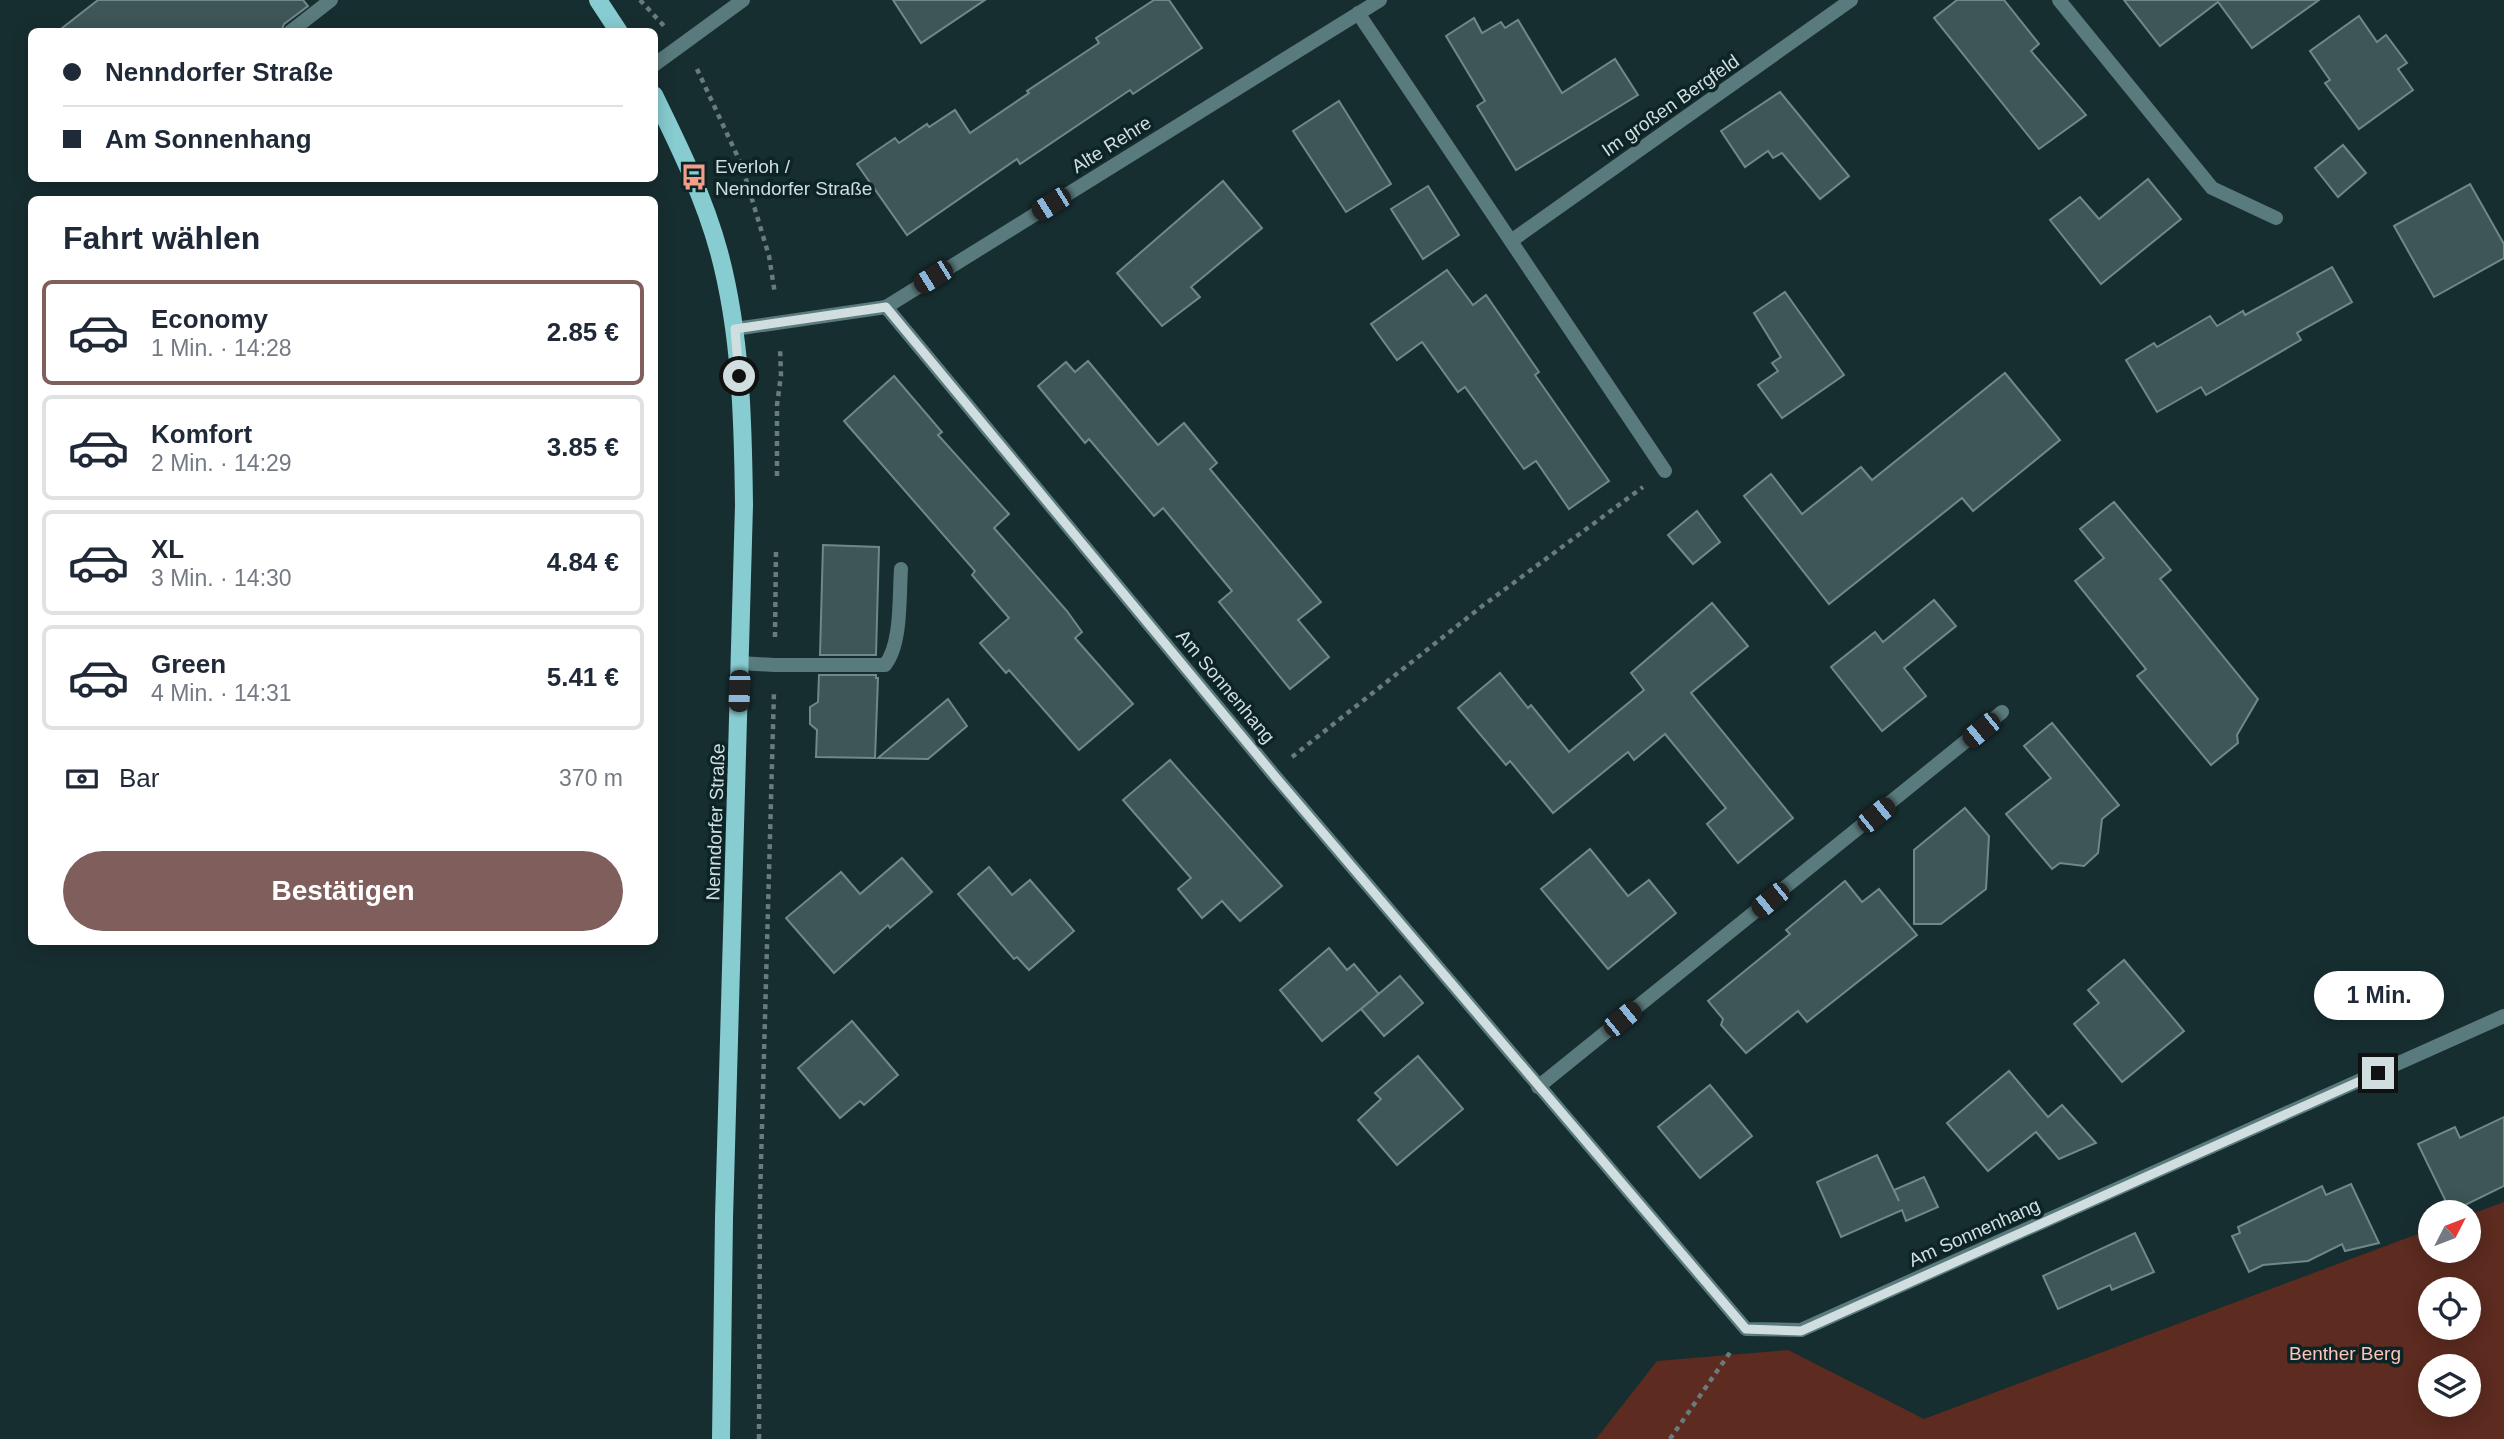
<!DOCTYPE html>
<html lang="de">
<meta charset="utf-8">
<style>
:root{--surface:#fff;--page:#f6f6f7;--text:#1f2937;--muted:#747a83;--line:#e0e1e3;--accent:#7f5e5c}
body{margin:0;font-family:Helvetica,sans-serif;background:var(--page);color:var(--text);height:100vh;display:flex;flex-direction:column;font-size:26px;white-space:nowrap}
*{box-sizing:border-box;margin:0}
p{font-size:23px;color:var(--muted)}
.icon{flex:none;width:38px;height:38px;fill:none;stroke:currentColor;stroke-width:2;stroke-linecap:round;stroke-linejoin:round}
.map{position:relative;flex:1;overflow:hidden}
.panel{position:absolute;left:28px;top:196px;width:630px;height:749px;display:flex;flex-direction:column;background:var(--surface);border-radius:10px;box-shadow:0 4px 18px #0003}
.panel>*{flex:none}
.hud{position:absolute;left:28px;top:28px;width:630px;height:154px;border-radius:10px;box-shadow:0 4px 18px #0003;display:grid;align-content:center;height:154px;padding:0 35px;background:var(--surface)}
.needle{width:46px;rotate:48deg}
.fabs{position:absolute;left:2418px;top:1200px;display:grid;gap:14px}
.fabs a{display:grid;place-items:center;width:63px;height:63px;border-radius:50%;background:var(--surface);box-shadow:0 4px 18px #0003;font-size:35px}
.end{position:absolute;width:32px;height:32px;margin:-16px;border:9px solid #d1dedf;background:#111;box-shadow:0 0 0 4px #111}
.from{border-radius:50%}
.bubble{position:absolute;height:49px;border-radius:24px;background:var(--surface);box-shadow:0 4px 18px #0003;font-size:23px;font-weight:600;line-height:49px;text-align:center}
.car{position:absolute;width:21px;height:42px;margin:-21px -10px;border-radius:9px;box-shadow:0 0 5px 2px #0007;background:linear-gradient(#222 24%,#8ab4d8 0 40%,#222 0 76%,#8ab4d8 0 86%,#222 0)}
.hud b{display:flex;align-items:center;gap:24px;height:66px;font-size:26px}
.hud b+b{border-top:2px solid var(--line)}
.hud i{width:18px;height:18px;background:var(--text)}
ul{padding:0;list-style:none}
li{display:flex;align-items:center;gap:21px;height:105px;margin:0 14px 10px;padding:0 21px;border:4px solid var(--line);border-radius:10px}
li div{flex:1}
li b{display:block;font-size:26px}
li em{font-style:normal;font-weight:600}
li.active{border-color:var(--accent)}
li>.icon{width:63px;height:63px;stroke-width:1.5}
h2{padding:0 35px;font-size:32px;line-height:84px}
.pay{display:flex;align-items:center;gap:18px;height:77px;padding:0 35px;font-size:26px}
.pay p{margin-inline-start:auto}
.cta{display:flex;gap:14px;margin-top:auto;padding:14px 35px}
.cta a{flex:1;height:80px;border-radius:42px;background:var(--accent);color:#fff;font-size:28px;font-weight:600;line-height:80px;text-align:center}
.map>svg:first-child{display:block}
.green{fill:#5d2b20;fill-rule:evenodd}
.building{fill:#3e5657;stroke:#6f888a;stroke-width:2}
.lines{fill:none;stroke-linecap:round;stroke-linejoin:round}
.path{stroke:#687b7d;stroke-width:4.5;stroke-dasharray:5 5;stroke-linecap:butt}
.lane{stroke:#5a7b7d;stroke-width:14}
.street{stroke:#5a7b7d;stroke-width:14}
.primary{stroke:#87ccd1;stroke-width:18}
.route{stroke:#d1dedf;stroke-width:9}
.labels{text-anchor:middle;stroke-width:7;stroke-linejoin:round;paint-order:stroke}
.street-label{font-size:19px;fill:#d1dedf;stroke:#0d2426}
.poi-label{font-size:19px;fill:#d1dedf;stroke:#0d2426;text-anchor:start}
.park-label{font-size:19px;fill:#fdc5b8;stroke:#0d2426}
</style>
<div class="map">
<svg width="2504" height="1439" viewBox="0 0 2504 1439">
<rect width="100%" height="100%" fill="#172e30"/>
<path class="green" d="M2504 1202V1439H1596L1657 1361 1788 1350 1924 1419 2431 1229V1251H2469V1215ZM2431 1290H2469V1328H2431ZM2431 1367H2469V1405H2431Z"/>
<g class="building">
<path d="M98 0H303L308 6 284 24 281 32H57Z"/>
<path d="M893 0H985L921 43Z"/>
<path d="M1154 0H1169L1202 48 1133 94 1130 90 1020 164 1017 159 907 235 857 164 895 138 899 143 927 124 929 127 955 110 970 133 1029 93 1027 91 1099 43 1096 38Z"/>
<path d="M1957 0H2004L2039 44 2031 51 2086 115 2039 149 1934 18Z"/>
<path d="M2124 0H2319L2252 48 2218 2 2160 46Z"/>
<path d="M2359 16 2377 42 2386 35 2407 63 2398 69 2413 90 2359 129 2325 83 2330 80 2310 51Z"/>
<path d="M1474 18 1482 33 1501 22 1505 28 1518 20 1562 93 1615 59 1638 95 1516 170 1477 106 1485 101 1446 36Z"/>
<path d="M1780 92 1849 176 1820 199 1782 153 1773 158 1768 151 1745 167 1721 131Z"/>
<path d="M1339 101 1391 184 1346 212 1293 131Z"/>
<path d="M2343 145 2366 173 2338 197 2315 168Z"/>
<path d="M2148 179 2181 219 2101 284 2050 220 2080 197 2099 219Z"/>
<path d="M1223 181 1262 228 1191 287 1200 297 1162 326 1117 273Z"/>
<path d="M2470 184 2504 244V258L2434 297 2394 226Z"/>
<path d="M1428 186 1459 235 1423 259 1391 209Z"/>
<path d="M2332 267 2352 302 2297 333 2301 340 2206 395 2201 387 2157 412 2126 360 2154 343 2157 347 2210 316 2217 326 2243 311 2245 315Z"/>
<path d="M1447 270 1473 305 1486 295 1539 372 1535 375 1609 481 1569 509 1536 461 1524 469 1465 387 1458 392 1422 342 1397 360 1371 324Z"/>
<path d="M1785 292 1844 375 1782 418 1758 385 1778 371 1772 363 1781 357 1754 313Z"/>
<path d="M1088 361 1158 445 1184 423 1217 463 1210 469 1321 602 1298 620 1329 657 1290 689 1219 602 1232 591 1163 508 1154 516 1089 439 1085 443 1038 386 1066 362 1075 372Z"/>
<path d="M2005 373 2060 440 1973 511 1962 498 1829 604 1744 496 1771 474 1802 514 1861 467 1872 480Z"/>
<path d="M894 376 942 432 938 435 1009 514 994 528 1067 611 1082 632 1075 638 1133 704 1079 750 1009 670 1006 673 980 643 1009 618 972 575 975 571 844 421Z"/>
<path d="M2114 502 2171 570 2160 579 2258 699 2237 735 2238 743 2211 765 2137 676 2146 669 2075 581 2104 558 2080 529Z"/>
<path d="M1697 511 1720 542 1693 564 1668 535Z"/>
<path d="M823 545 879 547 876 655H820Z"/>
<path d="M1934 600 1956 626 1904 668 1926 696 1882 731 1831 667 1875 632 1883 642Z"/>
<path d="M1712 603 1748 646 1691 693 1793 818 1738 863 1707 824 1726 808 1665 734 1634 760 1628 752 1553 813 1510 761 1506 765 1458 708 1500 673 1528 708 1531 705 1569 752 1644 690 1631 673Z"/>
<path d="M819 675H876V678H878L875 758 816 757 817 730 810 724V707L818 702Z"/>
<path d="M948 699 967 726 928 759 878 758Z"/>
<path d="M2052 723 2119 805 2102 819 2098 853 2084 866 2060 863 2052 869 2006 814 2051 778 2024 746Z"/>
<path d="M1170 760 1282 886 1240 921 1222 901 1202 918 1178 889 1191 878 1123 800Z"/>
<path d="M1965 808 1989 836 1986 889 1941 924H1914V850Z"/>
<path d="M1590 849 1628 896 1649 880 1676 913 1608 969 1541 889Z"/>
<path d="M902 858 932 892 890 928 888 925 834 973 786 918 841 872 860 894Z"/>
<path d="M989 867 1012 895 1030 880 1074 931 1029 970 1017 957 1014 959 958 894Z"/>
<path d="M1845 881 1862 902 1879 889 1917 935 1807 1022 1798 1011 1746 1053 1721 1025 1723 1019 1708 1001 1790 934 1786 930Z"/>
<path d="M1329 948 1347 970 1354 964 1379 994 1322 1041 1280 990Z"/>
<path d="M2124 960 2184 1031 2122 1082 2074 1024 2099 1003 2088 990Z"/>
<path d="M1400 976 1423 1003 1384 1036 1361 1009Z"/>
<path d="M852 1021 898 1075 864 1105 860 1101 840 1118 798 1068Z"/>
<path d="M1418 1056 1463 1109 1397 1165 1358 1120 1381 1099 1375 1093Z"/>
<path d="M2009 1071 2048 1117 2062 1105 2096 1143 2059 1159 2036 1132 1988 1171 1947 1123Z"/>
<path d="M1710 1085 1752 1136 1700 1178 1658 1127Z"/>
<path d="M2504 1117V1186L2451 1212 2418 1144 2455 1127 2460 1138Z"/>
<path d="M1877 1155 1899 1201 1894 1190 1924 1177 1938 1207 1906 1221 1902 1210 1841 1237 1817 1182Z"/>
<path d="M2351 1184 2379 1243 2345 1251 2342 1244 2308 1261 2263 1265 2249 1272 2232 1236 2240 1233 2238 1227 2322 1186 2326 1195Z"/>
<path d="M2135 1233 2154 1272 2112 1290 2110 1285 2058 1309 2043 1276Z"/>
</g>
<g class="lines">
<g class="path">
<path d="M640 0 664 26"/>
<path d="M697 69 742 166 769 256 775 294"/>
<path d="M777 476V405L781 375 780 348"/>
<path d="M775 637 776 551"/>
<path d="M1292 757 1481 607 1643 487"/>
<path d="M759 1439 760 1199 774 691"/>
<path d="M1670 1439 1731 1351"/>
</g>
<g class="lane">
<path d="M290 32 331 0"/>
<path d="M654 65 743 0"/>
<path d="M740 663 774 665H885C902 644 899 596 901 569"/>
</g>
<g class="street">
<path d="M2059 0 2212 188 2276 218"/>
<path d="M1358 13 1665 471"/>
<path d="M1511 241 1851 0"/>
<path d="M886 307 1273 774 1746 1329 1801 1330 2504 1016"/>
<path d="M735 329 886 307 1380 0"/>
<path d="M1538 1087 2002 712"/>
</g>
<g class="primary">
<path d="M598 0 619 32"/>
<path d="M654 95C679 146 704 197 719 252 741 334 743 420 744 505L724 1218 721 1439"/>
</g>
</g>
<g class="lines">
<path class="route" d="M739 376 735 329 886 307 1273 774 1746 1329 1801 1331 2378 1073"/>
</g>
<defs>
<g id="bus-bare" transform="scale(2.1)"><path d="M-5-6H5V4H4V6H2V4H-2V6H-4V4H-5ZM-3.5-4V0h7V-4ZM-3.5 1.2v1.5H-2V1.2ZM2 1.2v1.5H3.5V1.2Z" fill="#f49e8a" stroke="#0d2426" stroke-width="2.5" paint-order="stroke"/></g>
</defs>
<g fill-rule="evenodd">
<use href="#bus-bare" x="694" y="177"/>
</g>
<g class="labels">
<g class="street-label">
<text transform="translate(1670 105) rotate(-35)" y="7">Im großen Bergfeld</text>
<text transform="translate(1111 144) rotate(-32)" y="7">Alte Rehre</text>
<text transform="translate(1226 686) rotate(50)" y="7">Am Sonnenhang</text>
<text transform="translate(715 822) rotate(-88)" y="7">Nenndorfer Straße</text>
<text transform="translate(1974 1232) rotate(-24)" y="7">Am Sonnenhang</text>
</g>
<g class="poi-label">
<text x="715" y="173">Everloh /<tspan x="715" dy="22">Nenndorfer Straße</tspan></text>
</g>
<g class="park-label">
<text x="2345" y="1360">Benther Berg</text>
</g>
</g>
</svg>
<div class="fabs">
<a><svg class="needle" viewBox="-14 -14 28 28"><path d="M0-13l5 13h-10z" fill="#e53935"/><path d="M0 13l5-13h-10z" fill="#747a83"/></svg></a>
<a><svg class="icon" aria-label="locate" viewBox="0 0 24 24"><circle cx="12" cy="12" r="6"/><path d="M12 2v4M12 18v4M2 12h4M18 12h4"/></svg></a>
<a><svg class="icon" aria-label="layers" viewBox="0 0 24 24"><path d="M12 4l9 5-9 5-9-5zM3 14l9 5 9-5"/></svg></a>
</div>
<i class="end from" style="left:739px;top:376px"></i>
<i class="end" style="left:2378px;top:1073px"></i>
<div class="bubble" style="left:2314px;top:971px;width:130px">1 Min.</div>
<i class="car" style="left:1051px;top:204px;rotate:238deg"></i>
<i class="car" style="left:933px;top:277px;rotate:238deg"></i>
<i class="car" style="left:739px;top:691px;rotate:182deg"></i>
<i class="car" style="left:1981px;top:730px;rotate:231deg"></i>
<i class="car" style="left:1876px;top:815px;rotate:51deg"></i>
<i class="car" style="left:1770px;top:900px;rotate:231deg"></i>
<i class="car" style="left:1622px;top:1019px;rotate:51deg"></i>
<div class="hud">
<b><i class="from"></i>Nenndorfer Straße</b>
<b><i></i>Am Sonnenhang</b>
</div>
<section class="panel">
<h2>Fahrt wählen</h2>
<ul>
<li class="active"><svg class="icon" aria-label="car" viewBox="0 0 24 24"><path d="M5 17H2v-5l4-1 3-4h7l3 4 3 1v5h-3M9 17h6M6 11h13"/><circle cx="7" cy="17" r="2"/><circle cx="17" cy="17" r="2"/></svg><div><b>Economy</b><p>1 Min. · 14:28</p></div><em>2.85 €</em></li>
<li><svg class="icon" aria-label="car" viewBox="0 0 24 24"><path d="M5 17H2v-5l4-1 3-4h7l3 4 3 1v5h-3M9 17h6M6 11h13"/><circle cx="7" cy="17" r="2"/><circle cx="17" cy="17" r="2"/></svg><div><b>Komfort</b><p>2 Min. · 14:29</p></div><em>3.85 €</em></li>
<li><svg class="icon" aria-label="car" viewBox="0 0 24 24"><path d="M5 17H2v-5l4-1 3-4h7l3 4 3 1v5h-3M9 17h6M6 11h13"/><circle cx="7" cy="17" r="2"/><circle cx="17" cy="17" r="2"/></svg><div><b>XL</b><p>3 Min. · 14:30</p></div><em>4.84 €</em></li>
<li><svg class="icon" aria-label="car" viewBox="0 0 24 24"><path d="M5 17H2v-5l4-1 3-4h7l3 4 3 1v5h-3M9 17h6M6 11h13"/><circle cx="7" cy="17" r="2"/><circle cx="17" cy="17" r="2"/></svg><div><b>Green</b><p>4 Min. · 14:31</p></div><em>5.41 €</em></li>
</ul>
<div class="pay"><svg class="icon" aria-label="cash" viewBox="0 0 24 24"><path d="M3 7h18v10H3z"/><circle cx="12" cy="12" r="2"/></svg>Bar<p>370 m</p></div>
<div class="cta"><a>Bestätigen</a></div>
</section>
</div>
